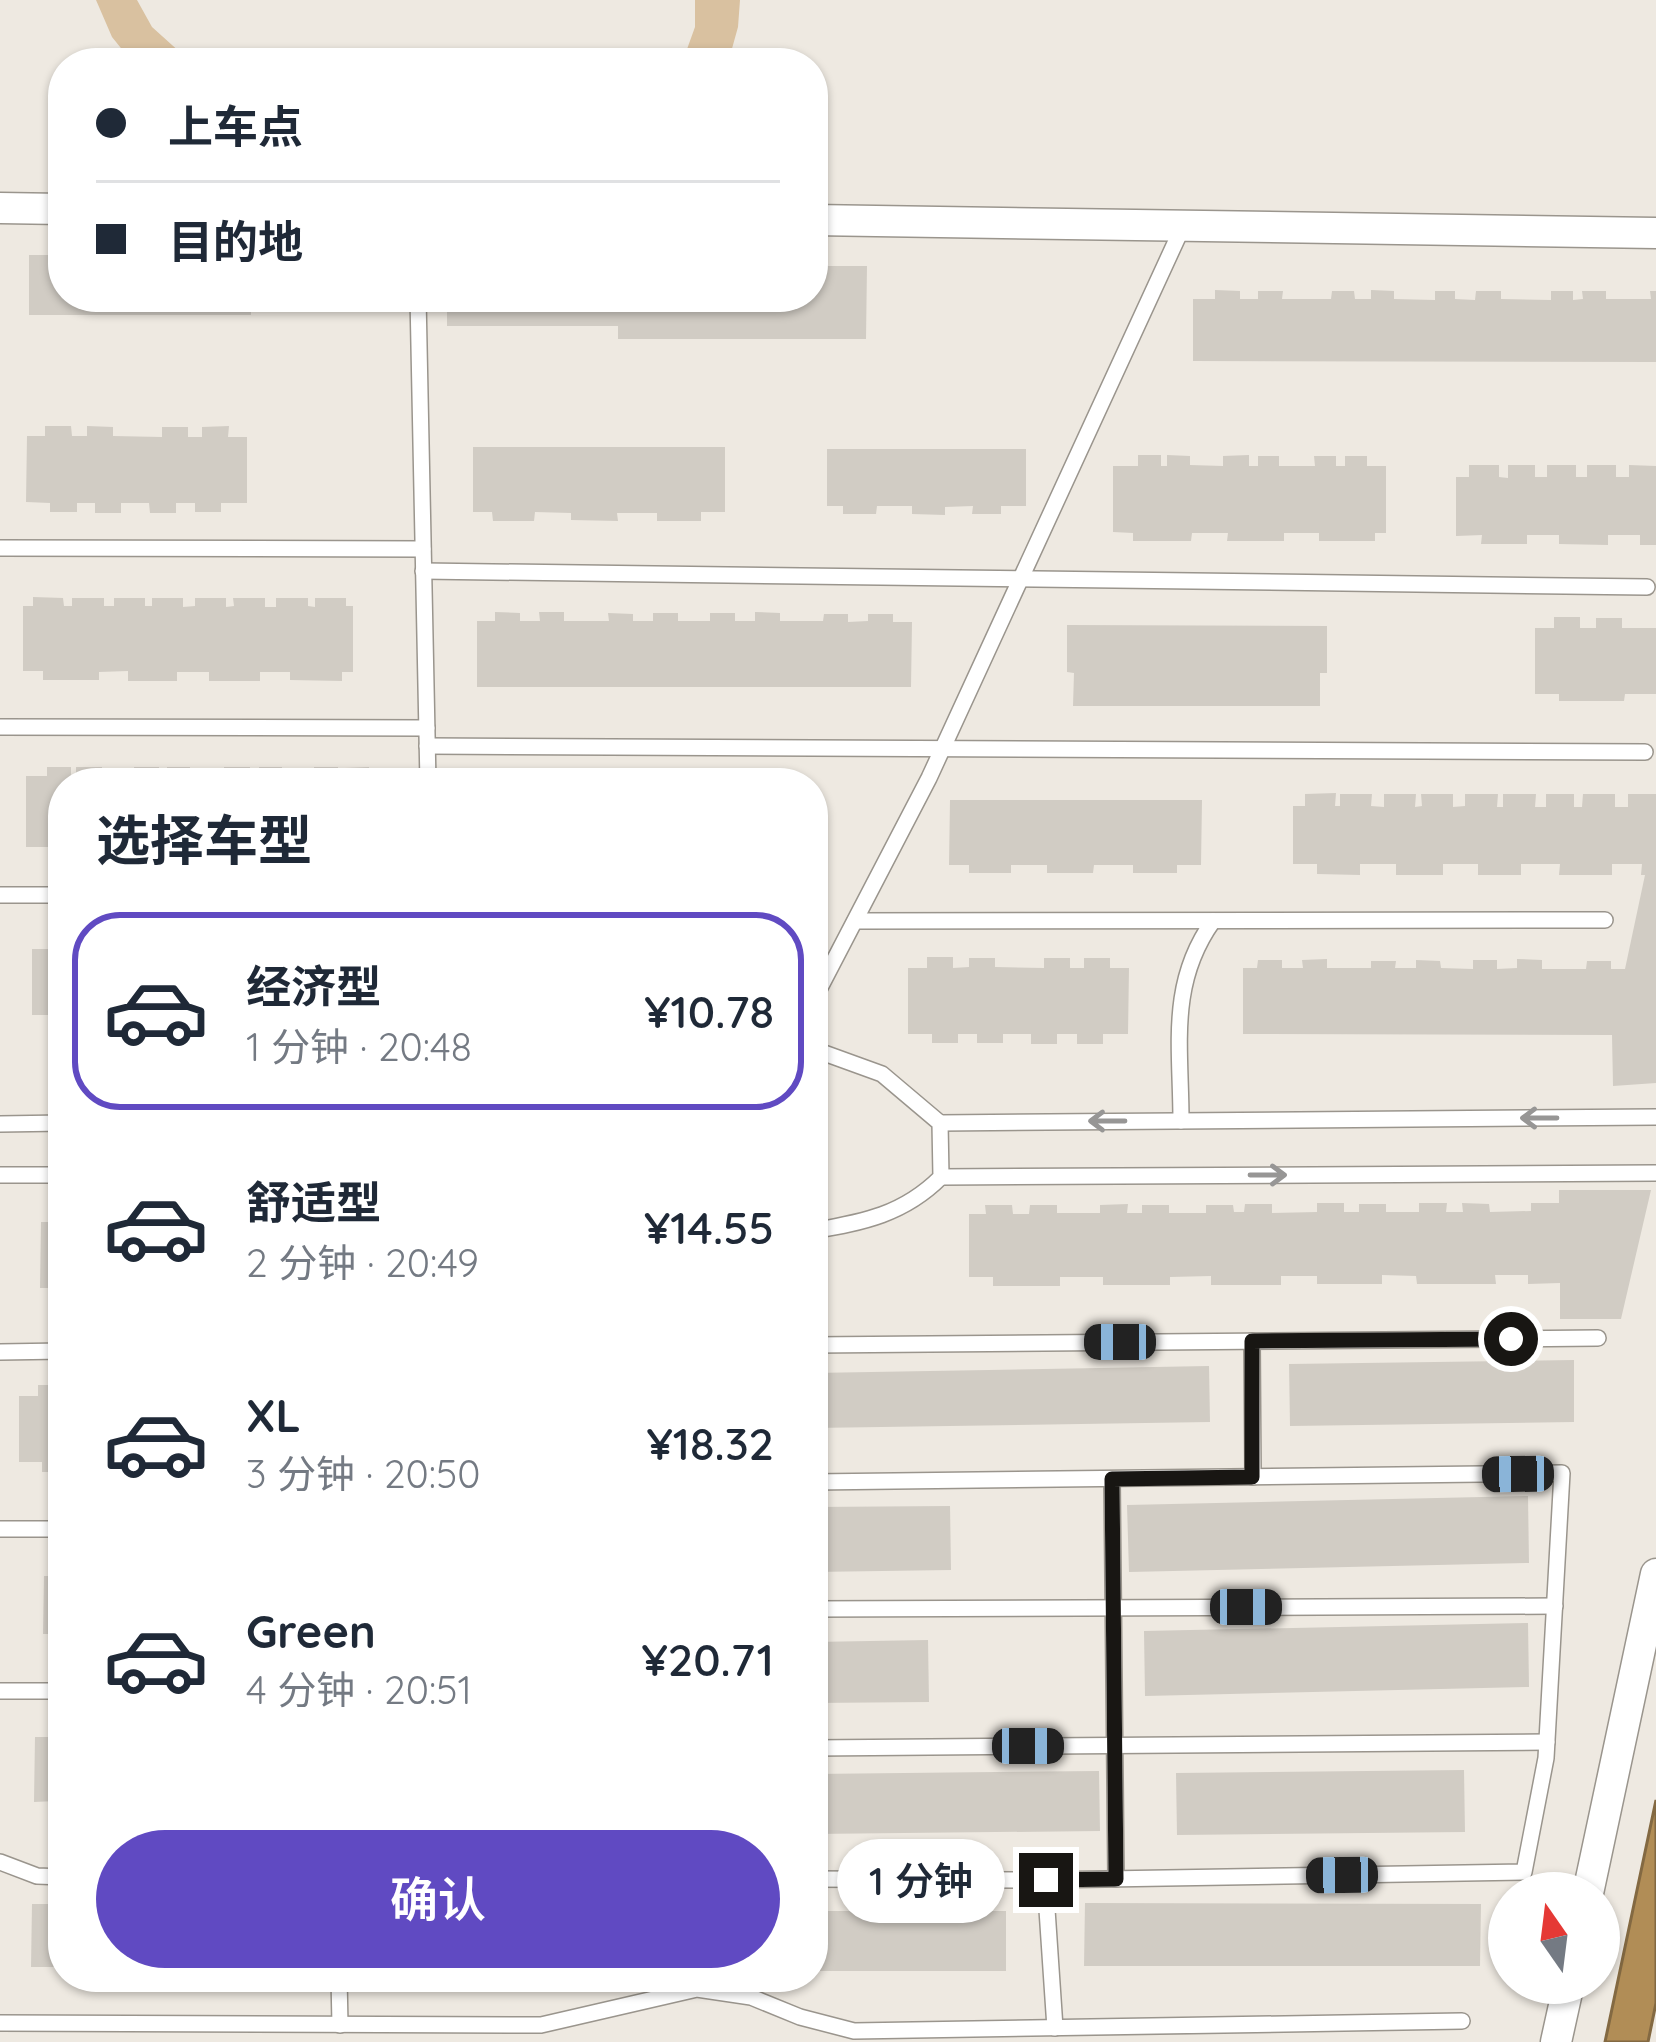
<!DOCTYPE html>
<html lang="zh">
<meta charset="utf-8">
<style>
:root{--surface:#fff;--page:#f6f6f7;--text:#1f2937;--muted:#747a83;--line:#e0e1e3;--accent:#604ac2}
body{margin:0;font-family:Quicksand,"Noto Sans SC",sans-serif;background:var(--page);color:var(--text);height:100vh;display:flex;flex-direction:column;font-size:45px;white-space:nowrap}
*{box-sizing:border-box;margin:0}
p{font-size:39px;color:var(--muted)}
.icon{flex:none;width:66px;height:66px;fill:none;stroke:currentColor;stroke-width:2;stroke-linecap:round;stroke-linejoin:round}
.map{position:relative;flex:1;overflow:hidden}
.drawer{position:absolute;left:48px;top:768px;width:780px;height:1224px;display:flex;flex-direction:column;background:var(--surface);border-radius:48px;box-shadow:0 3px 9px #0004}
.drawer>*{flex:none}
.top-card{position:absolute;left:48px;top:48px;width:780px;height:264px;border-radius:48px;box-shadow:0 3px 9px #0004;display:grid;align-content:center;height:264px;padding:0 48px;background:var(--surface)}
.needle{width:78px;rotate:346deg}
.fabs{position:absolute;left:1488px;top:1872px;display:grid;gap:24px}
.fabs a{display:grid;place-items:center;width:132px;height:132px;border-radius:50%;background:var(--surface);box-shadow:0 3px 9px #0004;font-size:60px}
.end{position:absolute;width:54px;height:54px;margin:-27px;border:15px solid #181613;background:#fff;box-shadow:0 0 0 6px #fff}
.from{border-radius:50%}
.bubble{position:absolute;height:84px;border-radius:42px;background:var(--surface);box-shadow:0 3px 9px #0004;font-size:39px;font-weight:600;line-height:84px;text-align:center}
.car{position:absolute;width:36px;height:72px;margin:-36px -18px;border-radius:15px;box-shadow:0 0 9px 3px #0007;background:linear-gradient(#222 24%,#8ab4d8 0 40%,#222 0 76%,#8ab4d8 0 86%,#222 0)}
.top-card b{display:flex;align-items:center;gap:42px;height:114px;font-size:45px}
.top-card b+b{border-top:3px solid var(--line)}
.top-card i{width:30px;height:30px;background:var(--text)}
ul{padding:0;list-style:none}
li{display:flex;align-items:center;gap:36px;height:198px;margin:0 24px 18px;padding:0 24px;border:6px solid transparent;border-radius:48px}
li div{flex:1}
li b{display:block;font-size:45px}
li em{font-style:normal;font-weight:600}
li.active{border-color:var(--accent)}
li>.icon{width:108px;height:108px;stroke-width:1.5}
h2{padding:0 48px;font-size:54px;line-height:144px}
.button{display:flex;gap:24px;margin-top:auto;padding:24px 48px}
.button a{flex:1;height:138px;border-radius:72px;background:var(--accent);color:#fff;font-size:48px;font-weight:600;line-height:138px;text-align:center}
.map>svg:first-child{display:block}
.green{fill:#d9c1a0}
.water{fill:#b18d56;stroke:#836942;stroke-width:3}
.building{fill:#d1ccc4}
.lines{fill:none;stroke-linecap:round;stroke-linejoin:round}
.service-casing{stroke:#9a958d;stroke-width:18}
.minor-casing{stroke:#9a958d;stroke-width:33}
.service{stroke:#fff;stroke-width:15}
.minor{stroke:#fff;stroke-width:30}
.oneway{stroke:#979695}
.route{stroke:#181613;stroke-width:15}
</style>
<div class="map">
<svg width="1656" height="2042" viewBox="0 0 1656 2042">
<rect width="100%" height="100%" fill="#eee9e1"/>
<g class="green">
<path d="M96 0H137L152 27 192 63H133L112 37Z"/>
<path d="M695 0H740L738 27 728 63H682L695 27Z"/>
</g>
<path class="water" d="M1656 1800V2003L1648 2042H1605Z"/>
<g class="building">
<path d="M29 255H63V297H251V315H29Z"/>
<path d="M813 266H867L866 339H618V326H447V297H813Z"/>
<path d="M1215 290 1240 291V299H1258V291H1283L1282 299H1331L1332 291H1354L1355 299H1371V290L1394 291V299L1435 300V291H1455V299L1475 300 1476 291H1501V299L1551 300V291H1573V300L1583 299 1582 291H1606V299H1651L1650 291H1656V362L1193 361V299H1215Z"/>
<path d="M45 426H71L72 436H87V426L113 427V436L162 437V427H188V437H202V427L229 426 228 437H247V503H221V512H195V503H176V513H150L149 503H121V513H95V503H77V512H50V503L26 502 27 436H45Z"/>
<path d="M473 447H725V512H701V521H657V513H617L618 521 571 520V513L535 512 534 521H493L492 512H473Z"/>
<path d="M827 449H1026V506H1001V514H972L973 506 945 507V515L912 514V506H877L876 514H843V506H827Z"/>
<path d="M1138 455H1161V466H1167V455L1190 456V465L1223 466V456L1249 455V466H1258V456H1279V466H1315L1314 456H1336V466H1345V456H1367V466H1386V533H1375V541H1319V533H1284V541H1227L1228 533H1192L1191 541H1133V533L1113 532V466H1138Z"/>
<path d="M1469 465H1499V477L1508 478V465H1535V477H1547V465H1576V477H1587V465H1616V477H1629V465L1656 466V545H1640V535H1608V545L1559 544V535H1527V544H1481L1482 535 1456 536V477H1469Z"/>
<path d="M33 597 63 598 64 606H72V598H104V606H114V598H145V606H152V598H183V607L195 606V598H226V607L234 606 233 598H265V607H276V598H308V606L315 607V598H346V606H353V672H342V681L290 680V672H260V681H209V672H177V681H128V671L99 672V680H43V671H23V606H33Z"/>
<path d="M495 612 520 613V621H540L539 612H564V621H609L608 613 633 614V621H653V613H678V621H710V613H735V621H755V612L780 613V621H823L824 614H848V622L868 621V614H893V622H912L911 687H477V621H495Z"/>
<path d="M1554 617H1580V628H1596V618H1622V628H1656V694H1625L1624 701H1559V694H1535V628H1554Z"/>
<path d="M1067 625 1327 626V673H1320V706H1073L1074 673 1067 672Z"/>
<path d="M47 767H71V776H76V767H102V777L135 776 134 767H159V776H167V767H190V776H224V767H250V777L259 776V767H282V777H314V767H338V777H345V768L369 767V777H387V783H63V854H51L50 847H26V776H47Z"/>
<path d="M1336 793 1335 806H1340V794H1372L1371 806 1384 807V794H1416L1415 807 1422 806 1421 794H1453V807L1465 806V794H1498L1497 807H1503V794H1536L1535 807H1546V794H1574V807H1582L1583 794H1615V807H1628V794H1656V1083L1613 1086 1612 1035 1243 1034V968H1257L1258 960H1282V968H1303L1302 960 1327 959V968H1371V961H1396L1395 968H1416V960L1440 961 1441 968 1473 969V960H1497V969L1517 968V959L1542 960V969H1586L1587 961H1611V969H1625L1645 875H1641L1642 864H1612V875H1559L1560 864H1521V875H1478V864H1443V875H1396V864H1360V875L1317 874V864H1293V806H1305V794Z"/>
<path d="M950 800H1202L1201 865H1177V873H1133V865H1094L1093 873H1047V865H1011V873H969V865H949Z"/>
<path d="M51 938H63V1025H56V1015H32V949H51Z"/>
<path d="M927 957H953V968L969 967V958H995V967L1044 968V958H1070V968H1084V958H1110V968H1129L1128 1034H1103V1044H1077V1034H1057V1044H1031V1034H1003V1043H977V1034H958V1043H932V1034H908V968H927Z"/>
<path d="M1559 1190H1651L1621 1319H1560V1283L1528 1284V1275H1495L1496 1284H1417L1416 1276 1382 1275V1284H1317V1276H1281V1285H1211V1276L1170 1277V1285H1103V1277H1060V1286H993V1277H969V1214H986L985 1205H1012L1013 1214H1029L1030 1205H1057V1213H1100V1205L1128 1204 1127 1213H1142V1205H1169V1213H1206V1205H1233L1234 1212H1244L1245 1204H1272V1213L1317 1212V1203H1344V1212H1359V1204H1386V1212H1419V1203H1447L1446 1212H1463L1462 1203 1489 1204 1490 1212 1531 1211V1203H1559Z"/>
<path d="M41 1222H63V1288H40Z"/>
<path d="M1574 1360V1422L1290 1426 1289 1364Z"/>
<path d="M1209 1366 1210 1422 813 1428V1373Z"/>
<path d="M38 1385H63V1472H42V1462H19V1396H38Z"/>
<path d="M1528 1496 1529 1563 1129 1572 1127 1505Z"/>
<path d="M950 1506 951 1570 813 1572V1507Z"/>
<path d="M44 1576H63V1634H43Z"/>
<path d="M1528 1623 1529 1687 1145 1696 1144 1631Z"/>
<path d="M928 1640 929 1702 813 1703V1642Z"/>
<path d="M35 1737H63V1808H57L56 1801 34 1802Z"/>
<path d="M1464 1770 1465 1832 1177 1835 1176 1773Z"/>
<path d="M1099 1771 1100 1831 813 1834V1774Z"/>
<path d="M1085 1903 1481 1904 1480 1966H1084Z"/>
<path d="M32 1904H63V1967H31Z"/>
<rect x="820" y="1911" width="186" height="60"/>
</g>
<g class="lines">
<g class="service-casing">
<g id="service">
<path d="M418 297 428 783"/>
<path d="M0 548 423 549"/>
<path d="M423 571 1647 587"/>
<path d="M0 727 427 728"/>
<path d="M427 746 1645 752"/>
<path d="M0 895H63"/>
<path d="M855 921 1605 920"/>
<path d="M813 1001 929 778 1183 226"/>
<path d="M813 1049 882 1074 940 1123 941 1177C903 1215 863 1222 813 1231"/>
<path d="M1181 1121C1181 1047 1168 984 1213 921"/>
<path d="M940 1123 1656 1117"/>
<path d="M0 1124 63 1123"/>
<path d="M0 1175H63"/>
<path d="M941 1177 1656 1173"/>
<path d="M1252 1341 1253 1477"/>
<path d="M813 1345 1598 1338"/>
<path d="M0 1352 63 1351"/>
<path d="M1112 1479 1116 1879"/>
<path d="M813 1482 1562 1473 1546 1758 1524 1872 1045 1880 813 1879"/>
<path d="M0 1529H63"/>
<path d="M813 1609 1555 1606"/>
<path d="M0 1691H63"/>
<path d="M813 1748 1547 1742"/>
<path d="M0 1862 37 1876 63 1877"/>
<path d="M1045 1880 1055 2028"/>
<path d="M339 1977 340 2025"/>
<path d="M0 2023 541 2025 697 1989 751 1997 800 2017 854 2031 1462 2021"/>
</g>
</g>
<g class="minor-casing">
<g id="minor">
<path d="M0 208 63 209"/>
<path d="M813 220 1656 233"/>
<path d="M1588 1893 1656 1574"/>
<path d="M1556 2042 1569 1983"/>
</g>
</g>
<use href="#service" class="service"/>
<use href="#minor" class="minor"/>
</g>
<defs><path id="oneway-shaft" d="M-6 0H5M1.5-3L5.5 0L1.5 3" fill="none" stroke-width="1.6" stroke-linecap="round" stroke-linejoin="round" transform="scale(3)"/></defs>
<g class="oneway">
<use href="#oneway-shaft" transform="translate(1539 1118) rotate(180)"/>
<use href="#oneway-shaft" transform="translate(1107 1121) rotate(180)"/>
<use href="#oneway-shaft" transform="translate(1268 1175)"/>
</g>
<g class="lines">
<path class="route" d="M1046 1880 1116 1879 1112 1479 1252 1477V1341L1511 1339"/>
</g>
</svg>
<div class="fabs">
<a><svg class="needle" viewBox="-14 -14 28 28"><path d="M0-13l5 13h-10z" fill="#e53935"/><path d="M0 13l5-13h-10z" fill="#747a83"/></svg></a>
</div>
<i class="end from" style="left:1511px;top:1339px"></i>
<i class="end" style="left:1046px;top:1880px"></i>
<div class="bubble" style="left:837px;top:1839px;width:168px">1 分钟</div>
<i class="car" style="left:1120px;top:1342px;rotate:270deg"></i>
<i class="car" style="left:1518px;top:1474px;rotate:269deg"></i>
<i class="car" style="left:1246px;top:1607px;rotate:90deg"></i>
<i class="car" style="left:1028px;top:1746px;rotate:90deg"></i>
<i class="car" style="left:1342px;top:1875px;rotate:269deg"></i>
<div class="top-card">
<b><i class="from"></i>上车点</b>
<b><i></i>目的地</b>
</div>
<section class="drawer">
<h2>选择车型</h2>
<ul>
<li class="active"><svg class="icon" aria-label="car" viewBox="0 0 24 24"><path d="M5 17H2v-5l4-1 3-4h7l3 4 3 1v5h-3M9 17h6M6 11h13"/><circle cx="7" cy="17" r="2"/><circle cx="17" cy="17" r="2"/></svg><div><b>经济型</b><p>1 分钟 · 20:48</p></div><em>¥10.78</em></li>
<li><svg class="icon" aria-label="car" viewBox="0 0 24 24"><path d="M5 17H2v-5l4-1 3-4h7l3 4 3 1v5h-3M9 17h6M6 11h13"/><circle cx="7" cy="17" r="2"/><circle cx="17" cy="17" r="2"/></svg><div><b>舒适型</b><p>2 分钟 · 20:49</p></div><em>¥14.55</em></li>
<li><svg class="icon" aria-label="car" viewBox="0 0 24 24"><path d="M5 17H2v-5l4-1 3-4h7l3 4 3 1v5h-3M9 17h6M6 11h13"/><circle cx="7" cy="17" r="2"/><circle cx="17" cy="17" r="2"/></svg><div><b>XL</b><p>3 分钟 · 20:50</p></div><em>¥18.32</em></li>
<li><svg class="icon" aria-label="car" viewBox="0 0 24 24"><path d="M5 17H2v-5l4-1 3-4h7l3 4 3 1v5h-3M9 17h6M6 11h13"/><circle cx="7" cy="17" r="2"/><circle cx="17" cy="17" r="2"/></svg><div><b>Green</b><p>4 分钟 · 20:51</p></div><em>¥20.71</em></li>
</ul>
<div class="button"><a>确认</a></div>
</section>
</div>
